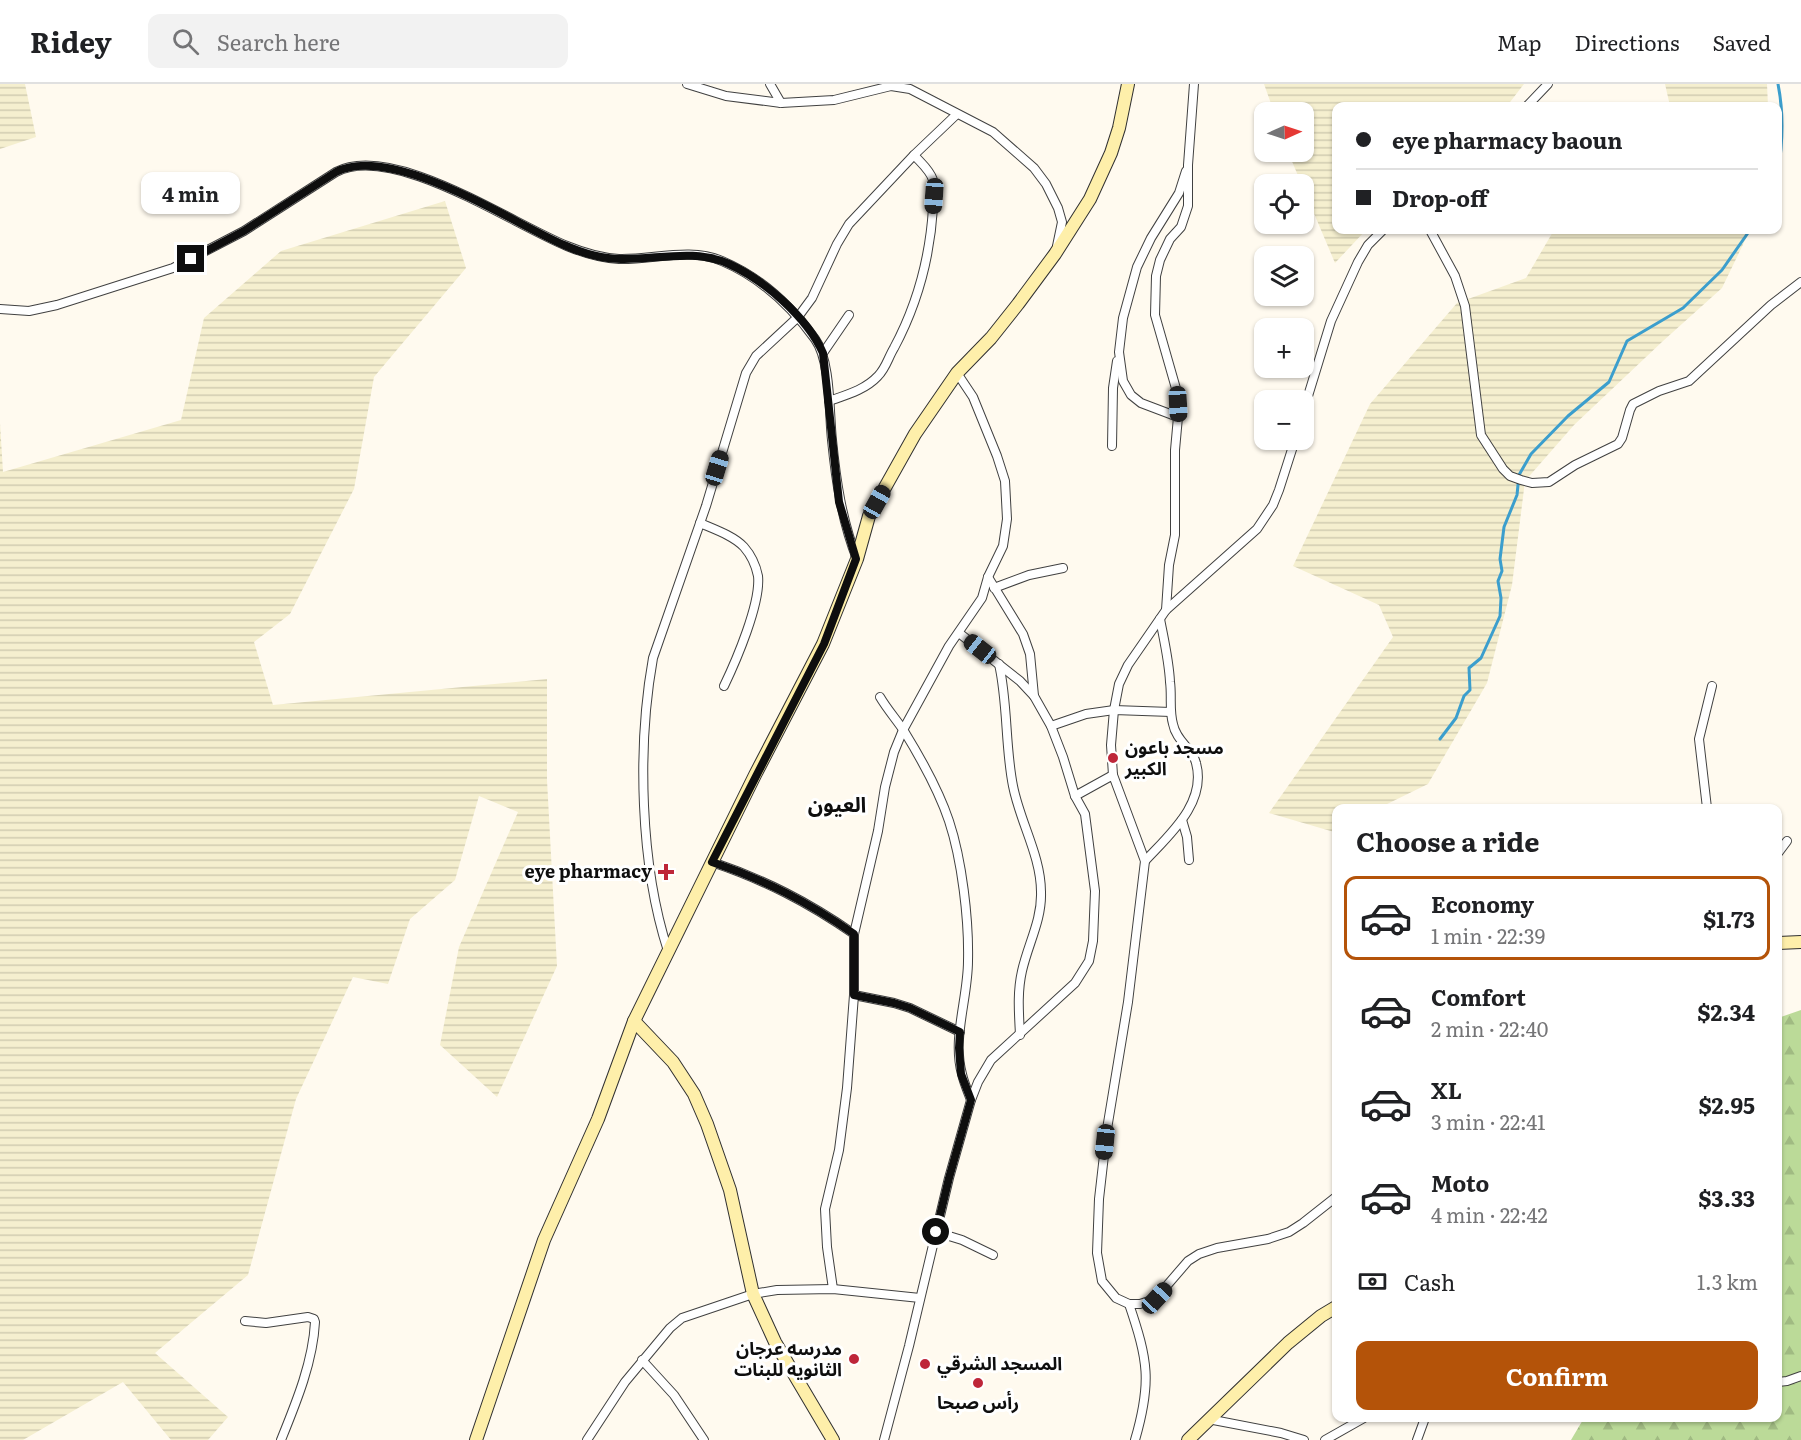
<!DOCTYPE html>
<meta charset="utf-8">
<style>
:root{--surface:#fff;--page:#f2f2f2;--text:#202124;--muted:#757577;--line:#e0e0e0;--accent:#b45309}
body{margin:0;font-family:Literata,"Noto Sans Arabic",serif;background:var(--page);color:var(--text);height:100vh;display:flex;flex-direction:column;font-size:22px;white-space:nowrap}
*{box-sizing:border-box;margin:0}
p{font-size:20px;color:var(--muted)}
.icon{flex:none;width:33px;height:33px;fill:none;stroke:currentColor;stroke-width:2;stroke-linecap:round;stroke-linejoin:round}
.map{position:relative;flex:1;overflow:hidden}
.sheet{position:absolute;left:1332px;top:720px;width:450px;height:618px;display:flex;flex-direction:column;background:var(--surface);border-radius:12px;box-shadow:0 2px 4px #0004}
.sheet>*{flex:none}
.hud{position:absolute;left:1332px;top:18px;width:450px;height:132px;border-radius:12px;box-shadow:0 2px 4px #0004;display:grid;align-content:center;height:132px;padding:0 24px;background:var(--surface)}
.needle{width:39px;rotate:87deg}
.fabs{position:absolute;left:1254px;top:18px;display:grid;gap:12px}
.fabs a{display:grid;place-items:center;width:60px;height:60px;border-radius:12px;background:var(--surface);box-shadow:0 2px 4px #0004;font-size:30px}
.end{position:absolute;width:27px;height:27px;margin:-14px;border:8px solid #0e0e0e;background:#fff;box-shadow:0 0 0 3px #fff}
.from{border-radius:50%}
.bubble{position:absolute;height:42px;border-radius:12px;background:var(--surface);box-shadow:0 2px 4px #0004;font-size:20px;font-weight:700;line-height:42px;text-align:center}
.car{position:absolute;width:18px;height:36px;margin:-18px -9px;border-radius:8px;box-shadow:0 0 4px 2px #0007;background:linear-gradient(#222 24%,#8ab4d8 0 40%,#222 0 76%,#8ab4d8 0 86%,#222 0)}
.hud b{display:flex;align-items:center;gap:21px;height:57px;font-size:22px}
.hud b+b{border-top:2px solid var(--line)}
.hud i{width:15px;height:15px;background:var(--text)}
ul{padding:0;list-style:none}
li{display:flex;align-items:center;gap:18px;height:84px;margin:0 12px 9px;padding:0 12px;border:3px solid transparent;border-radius:12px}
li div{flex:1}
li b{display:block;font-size:22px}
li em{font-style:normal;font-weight:700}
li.current{border-color:var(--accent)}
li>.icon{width:54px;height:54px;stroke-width:1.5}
h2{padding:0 24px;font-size:27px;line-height:72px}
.pay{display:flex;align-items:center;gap:15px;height:66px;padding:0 24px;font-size:22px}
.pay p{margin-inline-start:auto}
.cta{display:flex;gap:12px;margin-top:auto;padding:12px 24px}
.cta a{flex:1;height:69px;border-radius:12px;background:var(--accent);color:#fff;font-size:24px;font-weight:700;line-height:69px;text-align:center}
header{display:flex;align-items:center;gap:36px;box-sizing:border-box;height:84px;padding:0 30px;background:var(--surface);border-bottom:2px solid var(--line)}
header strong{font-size:28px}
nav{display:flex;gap:33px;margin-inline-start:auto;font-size:21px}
.search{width:420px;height:54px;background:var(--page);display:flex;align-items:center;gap:15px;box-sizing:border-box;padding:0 21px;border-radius:12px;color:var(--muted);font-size:22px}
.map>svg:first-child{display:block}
.farmland{fill:url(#farmland-rules)}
.forest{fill:url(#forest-firs)}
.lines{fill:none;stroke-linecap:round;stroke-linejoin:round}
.stream{stroke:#3b9ecd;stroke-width:3}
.street-casing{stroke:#414141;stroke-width:10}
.secondary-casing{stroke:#303030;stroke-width:14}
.street{stroke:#fff;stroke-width:8}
.secondary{stroke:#feefaa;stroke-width:12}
.route{stroke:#0e0e0e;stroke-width:8}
.poi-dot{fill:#be2639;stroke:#fff;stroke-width:2}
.labels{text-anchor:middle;stroke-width:6;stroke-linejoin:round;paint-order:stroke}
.poi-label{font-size:18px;font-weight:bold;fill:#0e0e0e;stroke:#fff;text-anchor:start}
.quarter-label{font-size:21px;font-weight:bold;fill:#0e0e0e;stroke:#fff}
</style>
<header>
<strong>Ridey</strong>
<div class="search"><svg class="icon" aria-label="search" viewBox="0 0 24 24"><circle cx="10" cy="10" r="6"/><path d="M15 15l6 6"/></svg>Search here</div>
<nav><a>Map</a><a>Directions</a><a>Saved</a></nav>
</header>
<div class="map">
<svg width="1801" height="1356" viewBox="0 0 1801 1356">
<defs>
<pattern id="farmland-rules" width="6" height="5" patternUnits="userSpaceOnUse" patternTransform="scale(1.5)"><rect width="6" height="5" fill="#f5efcf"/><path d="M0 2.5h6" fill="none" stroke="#d1ccb1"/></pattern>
<pattern id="forest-firs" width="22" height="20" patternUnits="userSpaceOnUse" patternTransform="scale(1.5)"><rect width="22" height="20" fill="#bbda98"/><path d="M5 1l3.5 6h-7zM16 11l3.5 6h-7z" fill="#a0ba82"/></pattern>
</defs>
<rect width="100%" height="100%" fill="#fffaef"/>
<g class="farmland">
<path d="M0 0H25L36 53 0 65Z"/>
<path d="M1264 0H1524L1507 22H1336V146H1366L1335 179 1288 68H1304V28H1274Z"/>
<path d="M1665 0H1767L1768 22H1670Z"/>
<path d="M445 117 466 184 374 293 354 405 290 530 254 558 273 621 547 595V696L557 882 497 1013 440 961 459 863 518 728 479 712 455 796 410 835 388 900 353 893 296 1015 248 1191 155 1269 228 1333 208 1356H171L123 1298 23 1356H0V339L3 388 181 336 204 234 281 167Z"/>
<path d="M1554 146H1750L1722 204 1663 257 1574 341 1525 397 1512 501 1487 599 1428 700 1379 724H1336V746L1334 748 1269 729 1393 553 1379 521 1293 482 1370 320 1457 219 1526 194Z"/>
</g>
<path class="forest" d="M1801 926V1356H1571L1584 1334H1778V934Z"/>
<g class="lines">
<g class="stream">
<path d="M1778 88C1783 58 1784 30 1778 0"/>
<path d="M1440 655 1456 634 1464 612 1470 606 1469 584 1481 574 1500 532 1501 514 1498 497 1502 487 1500 475 1504 443 1517 411 1519 391 1531 370 1568 332 1609 298 1627 257 1683 224 1722 186 1750 146"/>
</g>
<g class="street-casing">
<g id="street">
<path d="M687 0 726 12 781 19 834 16 891 2 910 5 993 48 1034 84 1046 100 1058 124 1062 138 1057 162"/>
<path d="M770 0 781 19"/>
<path d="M1527 22 1548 0"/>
<path d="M1430 146 1455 192 1465 222 1481 351 1503 385 1510 392 1521 396 1532 399 1549 398 1575 381 1618 360 1622 354 1630 326 1633 320 1659 307 1689 297 1771 221 1801 198"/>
<path d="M0 225 29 227 57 221 173 184 244 147 336 88C393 58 512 140 567 162 584 169 600 174 619 175 653 176 690 163 722 177 760 193 791 222 815 255 831 277 829 329 832 356 836 397 842 437 857 475"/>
<path d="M823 269 849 231"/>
<path d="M829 317C846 311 865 306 878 292 886 284 888 274 894 264 917 221 930 173 933 124 934 115 936 105 933 96 930 86 921 79 914 71"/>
<path d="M1304 325 1331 237 1358 178 1368 161 1383 146"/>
<path d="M1178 333 1141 319 1131 311 1123 297 1119 268 1123 234 1137 183 1151 154 1179 109 1186 87"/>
<path d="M1112 362 1113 304 1117 277"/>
<path d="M700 439C714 445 734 452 744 463 751 471 756 482 758 492 761 519 736 577 724 602"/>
<path d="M994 504 1029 491 1063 484"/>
<path d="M1166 526 1169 481 1175 451V366L1178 333 1177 308 1155 231 1156 192 1160 176 1170 155 1181 143 1188 122V81L1194 0"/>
<path d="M959 549 1020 597 1034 612"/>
<path d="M999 580C1008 620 1005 662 1013 702 1020 738 1041 772 1041 808 1042 836 1028 860 1022 887 1017 909 1019 930 1020 951"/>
<path d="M880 613C887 625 896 635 904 647 920 673 939 707 949 737 962 776 969 836 968 877 968 914 952 954 962 990 964 999 968 1008 971 1016"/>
<path d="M1051 642 1086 630 1114 626 1171 628"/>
<path d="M1113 691 1111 661 1114 626 1119 600 1128 581 1166 526 1257 445 1273 421 1279 406 1295 356"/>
<path d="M1075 712 1113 691 1145 777 1128 918 1107 1045 1099 1115 1097 1169 1102 1197 1116 1214 1129 1220H1140L1149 1217 1157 1213 1188 1177 1199 1170 1217 1164 1268 1155 1289 1148 1303 1139 1336 1113"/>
<path d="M1707 724 1699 655 1712 602"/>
<path d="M1182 736 1187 753 1189 776"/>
<path d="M1778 769 1787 757"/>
<path d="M1145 777C1169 751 1207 719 1196 679 1193 665 1176 657 1173 640 1169 626 1172 612 1170 598 1169 577 1164 556 1160 535"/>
<path d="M712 778C765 796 808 818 854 850"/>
<path d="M668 867C640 781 637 663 653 574L706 422 746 289 756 272 798 233 812 214 837 160 849 140 914 71 957 30"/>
<path d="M854 911 894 919 910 924 960 948"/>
<path d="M936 1148 962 1156 993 1171"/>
<path d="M833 1205 827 1163 825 1125 839 1066 847 1004 854 911V850L878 747 885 703 894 668 903 646 949 562 982 514 988 493 1003 462 1007 435 1005 397 997 372 973 313 957 289"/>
<path d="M1129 1220C1148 1276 1152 1298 1135 1356"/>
<path d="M245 1237 266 1239 308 1233 314 1235 315 1238C313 1278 296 1319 281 1356"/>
<path d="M642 1276 674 1311 704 1356"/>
<path d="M1778 1298 1787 1297 1801 1292"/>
<path d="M1208 1335 1281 1349 1304 1356"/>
<path d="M587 1356 625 1298 670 1244 682 1234 753 1210 777 1206 833 1205 920 1214"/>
<path d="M884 1356 909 1262 949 1094 971 1016 978 998 991 976 1075 899 1089 877 1093 857 1095 807 1085 730 1075 712 1063 673 1051 642 1034 612 1030 570 1023 550 988 493"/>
<path d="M1325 1356 1364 1334"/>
<path d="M1417 1356 1425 1334"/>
</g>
</g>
<g class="secondary-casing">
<g id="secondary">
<path d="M1778 859 1801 858"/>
<path d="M634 937 673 978 694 1010 707 1040 730 1106 753 1210 775 1258 833 1356"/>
<path d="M476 1356 544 1156 598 1035 634 937 755 691 823 560 857 475 869 432 915 350 957 289 991 254 1018 220 1055 170 1090 115 1111 69 1119 44 1128 0"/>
<path d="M1188 1356 1288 1259 1321 1232 1336 1223"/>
</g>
</g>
<use href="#street" class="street"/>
<use href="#secondary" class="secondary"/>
</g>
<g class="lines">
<path class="route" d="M191 175 244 147 336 88C392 59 511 138 564 161 582 169 601 175 621 175 657 176 694 164 729 180 764 196 807 233 823 269L839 418 856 475 824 560 712 778C765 796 808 818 854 850V911L894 919 910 924 960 948 959 964 961 990 971 1016 949 1094 936 1148"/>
</g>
<g class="poi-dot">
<circle cx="1113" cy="674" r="6"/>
<path d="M663 779h6v6h6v6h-6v6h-6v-6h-6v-6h6z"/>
<circle cx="854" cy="1275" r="6"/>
<circle cx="925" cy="1280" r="6"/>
<circle cx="978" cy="1299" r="6"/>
</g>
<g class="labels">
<g class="poi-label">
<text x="1125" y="670">مسجد باعون<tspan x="1125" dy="21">الكبير</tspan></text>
<text x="652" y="794" text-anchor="end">eye pharmacy</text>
<text x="842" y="1271" text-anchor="end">مدرسه عرجان<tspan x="842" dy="21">الثانويه للبنات</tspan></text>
<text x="937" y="1286">المسجد الشرقي</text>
<text x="978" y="1325" text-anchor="middle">رأس صبحا</text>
</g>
<g class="quarter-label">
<text x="837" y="728">العيون</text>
</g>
</g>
</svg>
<div class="fabs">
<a><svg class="needle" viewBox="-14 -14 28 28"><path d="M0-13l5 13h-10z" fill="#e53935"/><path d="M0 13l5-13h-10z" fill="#757577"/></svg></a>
<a><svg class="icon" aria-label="locate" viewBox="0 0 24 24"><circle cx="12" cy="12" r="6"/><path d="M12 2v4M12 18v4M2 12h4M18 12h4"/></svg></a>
<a><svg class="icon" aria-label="layers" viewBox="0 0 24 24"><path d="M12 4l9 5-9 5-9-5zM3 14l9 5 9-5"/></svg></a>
<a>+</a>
<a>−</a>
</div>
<i class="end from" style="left:936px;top:1148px"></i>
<i class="end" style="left:191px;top:175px"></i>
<div class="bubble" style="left:141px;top:88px;width:99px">4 min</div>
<i class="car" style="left:934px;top:112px;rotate:184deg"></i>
<i class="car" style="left:1178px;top:320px;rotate:177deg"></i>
<i class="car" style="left:717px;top:384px;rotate:17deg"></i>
<i class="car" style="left:877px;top:418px;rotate:29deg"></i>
<i class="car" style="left:980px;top:565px;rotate:308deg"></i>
<i class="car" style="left:1105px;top:1058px;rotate:186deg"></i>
<i class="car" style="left:1157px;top:1214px;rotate:43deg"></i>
<div class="hud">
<b><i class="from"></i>eye pharmacy baoun</b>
<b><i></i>Drop-off</b>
</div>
<section class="sheet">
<h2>Choose a ride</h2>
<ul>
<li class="current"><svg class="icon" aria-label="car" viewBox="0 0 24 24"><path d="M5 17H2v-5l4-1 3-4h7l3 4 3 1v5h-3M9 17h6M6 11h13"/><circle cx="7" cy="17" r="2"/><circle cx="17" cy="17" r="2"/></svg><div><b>Economy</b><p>1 min · 22:39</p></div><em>$1.73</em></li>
<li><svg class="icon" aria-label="car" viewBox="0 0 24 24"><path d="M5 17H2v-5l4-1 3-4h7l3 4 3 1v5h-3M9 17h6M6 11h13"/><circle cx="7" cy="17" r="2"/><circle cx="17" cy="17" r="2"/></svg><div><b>Comfort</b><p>2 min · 22:40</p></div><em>$2.34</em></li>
<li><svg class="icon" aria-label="car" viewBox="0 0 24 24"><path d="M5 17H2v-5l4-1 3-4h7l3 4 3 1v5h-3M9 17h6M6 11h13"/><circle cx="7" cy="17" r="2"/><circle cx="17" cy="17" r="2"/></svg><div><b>XL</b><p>3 min · 22:41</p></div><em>$2.95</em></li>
<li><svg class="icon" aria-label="car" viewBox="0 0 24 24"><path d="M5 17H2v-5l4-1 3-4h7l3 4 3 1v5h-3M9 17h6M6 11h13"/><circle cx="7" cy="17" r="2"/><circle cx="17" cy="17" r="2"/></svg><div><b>Moto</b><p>4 min · 22:42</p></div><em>$3.33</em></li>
</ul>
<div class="pay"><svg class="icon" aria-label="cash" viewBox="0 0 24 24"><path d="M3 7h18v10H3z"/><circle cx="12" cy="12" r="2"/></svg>Cash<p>1.3 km</p></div>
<div class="cta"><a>Confirm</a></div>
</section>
</div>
